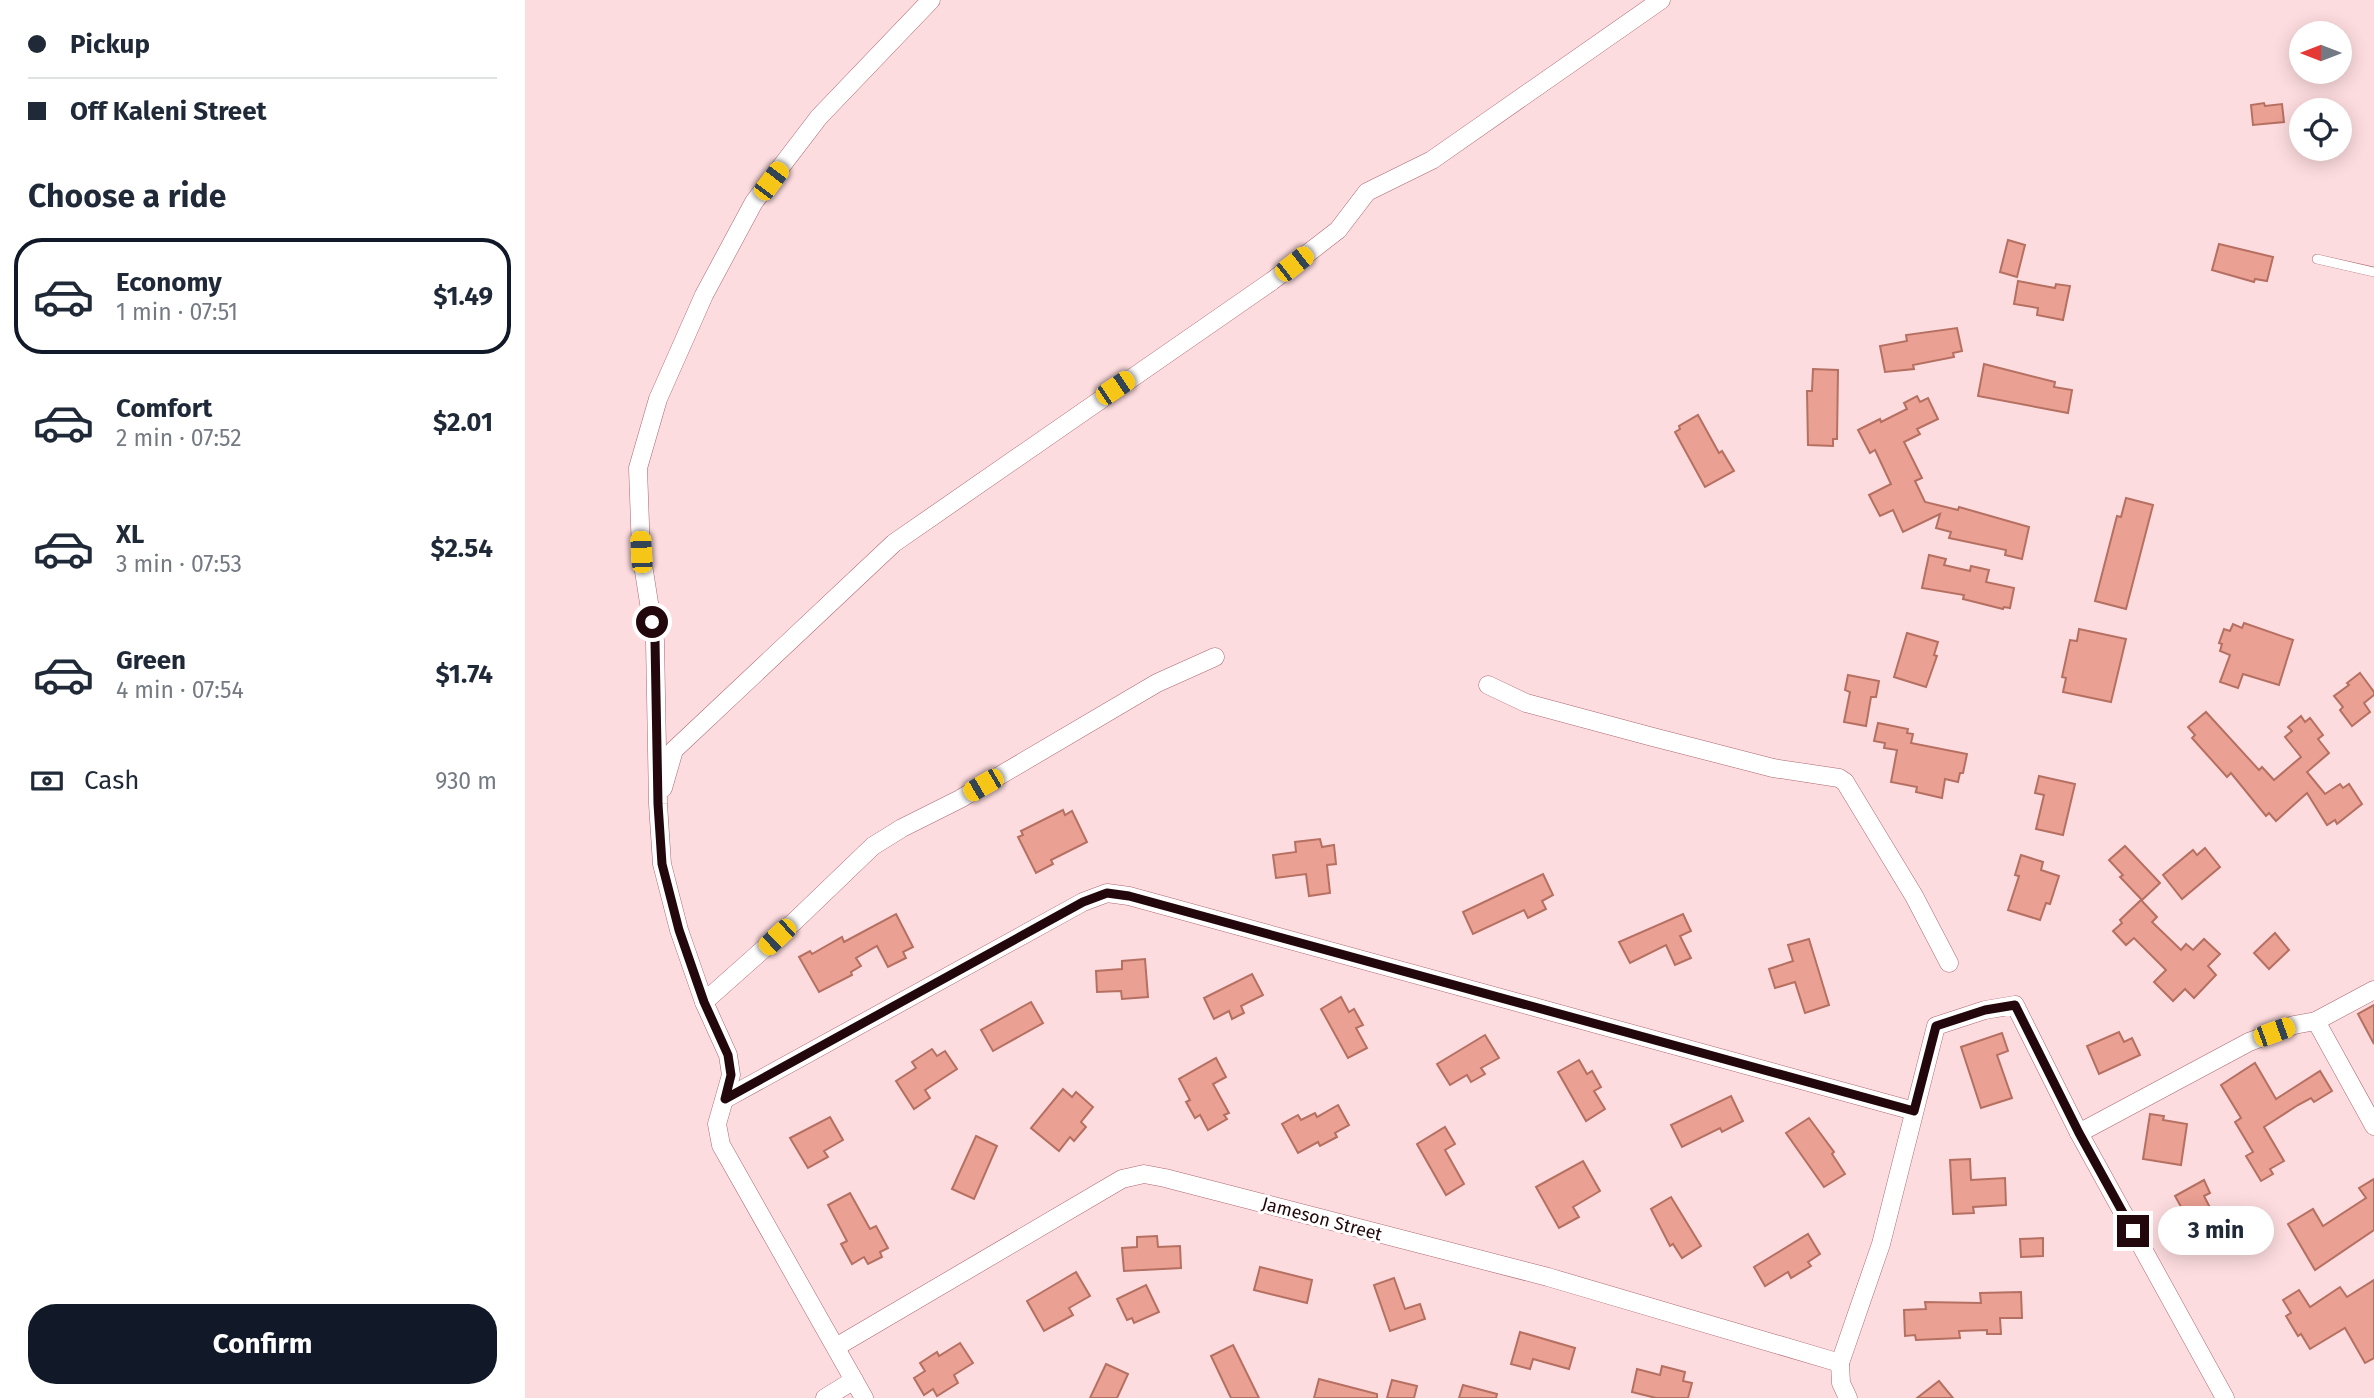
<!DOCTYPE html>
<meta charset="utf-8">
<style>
:root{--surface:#fff;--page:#f6f6f7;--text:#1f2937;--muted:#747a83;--line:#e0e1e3;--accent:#111827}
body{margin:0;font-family:"Fira Sans",sans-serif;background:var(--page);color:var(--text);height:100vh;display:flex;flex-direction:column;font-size:26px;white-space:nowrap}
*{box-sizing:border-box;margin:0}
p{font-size:23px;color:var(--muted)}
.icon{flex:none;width:38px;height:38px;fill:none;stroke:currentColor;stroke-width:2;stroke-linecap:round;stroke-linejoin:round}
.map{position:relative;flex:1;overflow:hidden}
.sheet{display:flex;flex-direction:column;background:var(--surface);width:525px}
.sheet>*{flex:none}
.hud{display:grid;align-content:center;height:154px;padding:0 28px;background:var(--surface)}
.needle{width:46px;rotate:270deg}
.tools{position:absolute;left:1764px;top:21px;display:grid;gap:14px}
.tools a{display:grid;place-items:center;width:63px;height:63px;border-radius:50%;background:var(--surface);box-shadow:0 4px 18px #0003;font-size:35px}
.end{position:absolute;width:32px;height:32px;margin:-16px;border:9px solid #22080c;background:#fff;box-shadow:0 0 0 4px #fff}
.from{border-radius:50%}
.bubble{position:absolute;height:49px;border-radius:24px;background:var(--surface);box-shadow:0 4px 18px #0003;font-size:23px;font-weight:700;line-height:49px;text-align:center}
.car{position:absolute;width:21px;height:42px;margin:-21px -10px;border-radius:9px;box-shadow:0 0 5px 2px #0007;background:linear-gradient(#f5c518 24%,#345 0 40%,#f5c518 0 76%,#345 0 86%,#f5c518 0)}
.hud b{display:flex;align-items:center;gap:24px;height:66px;font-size:26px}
.hud b+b{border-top:2px solid var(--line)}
.hud i{width:18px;height:18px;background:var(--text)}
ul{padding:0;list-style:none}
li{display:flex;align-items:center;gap:21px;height:116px;margin:0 14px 10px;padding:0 14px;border:4px solid transparent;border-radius:28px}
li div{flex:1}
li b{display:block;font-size:26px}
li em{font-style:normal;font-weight:700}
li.active{border-color:var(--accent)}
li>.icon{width:63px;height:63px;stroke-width:1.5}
h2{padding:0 28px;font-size:32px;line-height:84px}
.pay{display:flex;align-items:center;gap:18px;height:77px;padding:0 28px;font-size:26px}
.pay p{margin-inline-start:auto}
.action{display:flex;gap:14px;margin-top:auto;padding:14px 28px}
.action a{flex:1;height:80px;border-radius:28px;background:var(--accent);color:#fff;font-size:28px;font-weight:700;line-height:80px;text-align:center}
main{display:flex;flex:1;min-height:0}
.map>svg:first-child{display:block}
.building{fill:#eaa092;stroke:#b57062;stroke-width:2}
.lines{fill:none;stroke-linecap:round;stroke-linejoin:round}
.service-casing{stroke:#ad6670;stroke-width:10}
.minor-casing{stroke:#ad6670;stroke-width:19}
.service{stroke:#fff;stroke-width:9}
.minor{stroke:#fff;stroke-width:18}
.route{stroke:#22080c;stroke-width:9}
.labels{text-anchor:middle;stroke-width:6;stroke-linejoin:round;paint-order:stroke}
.street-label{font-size:18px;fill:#22080c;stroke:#fff}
</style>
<main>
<section class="sheet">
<div class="hud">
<b><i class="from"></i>Pickup</b>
<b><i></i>Off Kaleni Street</b>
</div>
<h2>Choose a ride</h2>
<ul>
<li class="active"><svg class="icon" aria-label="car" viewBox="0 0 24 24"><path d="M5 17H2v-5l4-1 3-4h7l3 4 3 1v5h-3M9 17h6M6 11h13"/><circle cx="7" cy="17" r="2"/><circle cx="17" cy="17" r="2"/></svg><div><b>Economy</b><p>1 min · 07:51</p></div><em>$1.49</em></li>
<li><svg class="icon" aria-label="car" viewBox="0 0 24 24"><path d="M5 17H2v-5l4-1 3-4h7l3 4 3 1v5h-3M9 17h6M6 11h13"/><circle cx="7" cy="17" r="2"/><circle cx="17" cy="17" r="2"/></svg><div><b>Comfort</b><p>2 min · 07:52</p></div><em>$2.01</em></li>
<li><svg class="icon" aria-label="car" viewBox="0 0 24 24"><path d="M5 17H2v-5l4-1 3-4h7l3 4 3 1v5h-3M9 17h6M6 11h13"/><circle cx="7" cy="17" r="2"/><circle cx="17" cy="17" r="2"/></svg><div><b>XL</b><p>3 min · 07:53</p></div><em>$2.54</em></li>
<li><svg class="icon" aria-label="car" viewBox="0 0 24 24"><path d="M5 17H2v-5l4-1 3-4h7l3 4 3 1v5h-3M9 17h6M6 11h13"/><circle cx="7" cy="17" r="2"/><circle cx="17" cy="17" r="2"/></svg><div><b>Green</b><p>4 min · 07:54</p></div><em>$1.74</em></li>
</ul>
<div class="pay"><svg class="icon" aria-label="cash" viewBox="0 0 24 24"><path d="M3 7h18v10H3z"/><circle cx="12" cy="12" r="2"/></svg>Cash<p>930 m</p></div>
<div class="action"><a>Confirm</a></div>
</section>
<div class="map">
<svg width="1849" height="1398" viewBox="0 0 1849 1398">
<rect width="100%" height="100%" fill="#fddcdf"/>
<g class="building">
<path d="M1739 103 1740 106 1757 104 1759 122 1728 125 1726 105Z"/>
<path d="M1483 240 1500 245 1492 277 1475 272Z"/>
<path d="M1694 244 1748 257 1742 281 1730 279 1729 282 1687 270Z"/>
<path d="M1493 281 1530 288 1531 284 1545 286 1538 320 1512 315 1513 308 1489 304Z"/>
<path d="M1432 328 1437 351 1428 353 1429 357 1388 365 1389 369 1360 372 1355 346 1382 341 1381 335Z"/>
<path d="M1459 364 1530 382 1529 387 1547 390 1543 413 1453 396Z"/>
<path d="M1288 369 1313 370 1312 439H1308V446L1283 445 1282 391H1287Z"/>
<path d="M1392 396 1395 402 1403 398 1413 419 1392 429 1395 434 1379 442 1397 478 1390 481 1400 502 1433 510 1434 507 1504 527 1497 559 1480 555 1481 550 1424 538 1426 532 1411 528 1415 514 1378 532 1368 510 1355 516 1344 495 1366 484 1350 450 1345 453 1333 430 1355 419 1356 422 1382 409 1379 403Z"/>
<path d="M1173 415 1194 453 1197 451 1209 471 1180 487 1150 432 1155 429 1154 426Z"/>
<path d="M1601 498 1628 505 1601 609 1570 601 1592 516 1596 517Z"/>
<path d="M1404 555 1421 559 1419 565 1445 571 1446 566 1464 570 1461 582 1489 588 1485 608 1479 607 1478 609 1438 599 1439 595 1397 588Z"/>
<path d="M1719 623 1768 640 1754 685 1718 674 1713 688 1695 682 1705 655 1695 651 1697 644 1694 643 1699 629 1705 631 1708 624 1717 628Z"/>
<path d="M1554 629 1601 639 1586 702 1538 692 1541 678 1537 677 1545 640 1552 641Z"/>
<path d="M1382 633 1413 642 1409 655 1412 656 1401 687 1369 677Z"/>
<path d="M1835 673 1849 692V695L1839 703 1845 712 1827 726 1815 710 1818 707 1809 696 1824 685 1822 683Z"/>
<path d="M1323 675 1354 681 1351 697H1346L1341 726 1319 722 1325 692 1320 690Z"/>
<path d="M1681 712 1734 770 1737 767 1749 780 1776 757 1760 737 1767 731 1763 727 1776 716 1780 722 1785 718 1798 735 1793 739 1804 753 1782 772 1800 794 1815 784 1818 788 1824 784 1837 804 1812 824 1810 820 1802 825 1782 793 1751 821 1744 813 1741 816 1706 773 1702 777 1667 738 1670 735 1663 727Z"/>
<path d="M1353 723 1383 729 1382 733 1388 734 1386 743 1442 754 1438 773H1435L1433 782 1420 779 1417 798 1391 792 1392 787 1366 782 1372 750 1359 748 1360 743 1349 741Z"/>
<path d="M1514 776 1550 784 1538 835 1511 829 1519 795 1510 793Z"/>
<path d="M538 810 540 815 547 811 562 842 526 860 528 864 511 873 493 837 498 835 496 831Z"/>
<path d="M795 839 797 847 809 845 811 864 802 865 805 893 784 896 781 874 751 878 748 855 771 852 770 842Z"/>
<path d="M1600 846 1635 883 1617 900 1595 877 1598 875 1584 860Z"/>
<path d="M1680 848 1695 867 1657 899 1638 875 1668 850 1672 855Z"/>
<path d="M1496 855 1518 862 1516 870 1534 876 1525 904 1521 903 1515 920 1483 910 1494 876 1490 875Z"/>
<path d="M1018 874 1028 895 1017 901 1021 909 1003 918 999 910 948 934 938 912Z"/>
<path d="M1616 900 1632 917 1627 922 1656 950 1661 944 1668 950 1679 939 1695 954 1683 966 1691 975 1669 998 1660 989 1648 1001 1629 982 1641 970 1609 938 1601 945 1588 931 1597 923 1595 920Z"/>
<path d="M371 914 388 947 378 952 381 958 363 967 352 946 331 958 336 966 326 972 327 975 294 992 274 957 285 951 287 954 317 937 319 942Z"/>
<path d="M1158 914 1166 931 1155 936 1166 958 1150 965 1141 945 1105 963 1094 942Z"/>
<path d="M1750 933 1764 950 1744 969 1729 953Z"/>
<path d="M1284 939 1304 1005 1280 1013 1270 982 1250 988 1244 969 1268 961 1263 945Z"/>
<path d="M620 959 623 997 597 999 596 991 572 992 571 971 597 969V961Z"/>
<path d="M727 974 738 995 716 1006 719 1013 707 1019 704 1011 689 1019 679 998Z"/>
<path d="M816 997 824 1012 829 1009 838 1025 831 1028 842 1048 823 1058 796 1009Z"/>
<path d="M506 1002 518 1023 468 1051 456 1030Z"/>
<path d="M1849 1005V1044L1833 1014Z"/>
<path d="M1594 1032 1599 1042 1607 1038 1615 1055 1574 1074 1562 1046Z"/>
<path d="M1477 1033 1483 1051 1472 1055 1487 1098 1456 1108 1436 1047Z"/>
<path d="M960 1035 974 1058 956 1068 960 1074 946 1082 942 1075 925 1085 912 1064Z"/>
<path d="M407 1049 412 1056 420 1051 432 1069 400 1090 405 1098 389 1109 371 1081 391 1068 387 1062Z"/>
<path d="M691 1058 701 1077 688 1084 704 1113 699 1115 702 1119 683 1130 675 1115 670 1118 661 1102 665 1100 654 1079Z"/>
<path d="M1054 1060 1062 1074 1067 1071 1076 1087 1069 1091 1080 1109 1061 1121 1033 1072Z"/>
<path d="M1730 1063 1751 1099 1795 1071 1807 1091 1789 1102 1786 1098 1773 1105 1739 1127 1759 1161 1745 1169 1748 1174 1736 1181 1721 1156 1728 1152 1710 1122 1716 1118 1696 1085Z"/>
<path d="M538 1089 547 1097 551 1092 568 1107 556 1122 561 1127 549 1141 545 1137 534 1151 506 1128Z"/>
<path d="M1206 1096 1218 1121 1197 1132 1195 1128 1157 1147 1146 1125Z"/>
<path d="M813 1105 824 1125 810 1133 812 1137 795 1146 793 1142 773 1153 757 1124 773 1115 776 1120 790 1113 792 1117Z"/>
<path d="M1625 1114 1639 1116 1638 1120 1662 1124 1656 1165 1618 1159Z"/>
<path d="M305 1117 318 1140 299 1151 303 1157 283 1168 265 1138Z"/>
<path d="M1284 1118 1309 1152 1307 1154 1320 1174 1299 1187 1261 1133Z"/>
<path d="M920 1127 930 1144 920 1150 939 1184 921 1195 892 1144Z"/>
<path d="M451 1136 472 1146 449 1199 427 1189Z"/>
<path d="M1445 1159 1446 1180 1480 1178 1481 1205 1448 1207 1449 1213 1428 1214 1425 1160Z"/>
<path d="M1058 1161 1075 1191 1048 1207 1054 1217 1034 1228 1011 1187Z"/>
<path d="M1849 1179V1230L1790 1270 1763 1224 1788 1209 1798 1226 1841 1198 1834 1188Z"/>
<path d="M1679 1180 1685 1193 1679 1196 1697 1231 1674 1243 1669 1234 1666 1235 1656 1216 1660 1214 1650 1196Z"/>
<path d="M325 1193 345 1229 351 1226 363 1248 355 1252 357 1257 343 1264 339 1257 327 1264 316 1244 322 1241 303 1205Z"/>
<path d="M1146 1197 1176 1246 1157 1258 1148 1244 1145 1246 1126 1209Z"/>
<path d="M1283 1234 1295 1254 1283 1262 1286 1266 1266 1278 1263 1272 1240 1286 1229 1267Z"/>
<path d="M632 1236 633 1247 655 1246 656 1268 599 1271 597 1248 612 1247V1237Z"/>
<path d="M1518 1238V1256L1496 1257 1495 1239Z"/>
<path d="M735 1267 787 1280 782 1303 729 1290Z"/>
<path d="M551 1272 565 1296 544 1308 548 1315 519 1331 502 1301Z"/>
<path d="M869 1278 880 1309 895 1304 900 1319 865 1331 849 1285Z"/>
<path d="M1849 1280V1358L1840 1363 1820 1328 1785 1349 1776 1334 1773 1336 1761 1316 1766 1313 1758 1300 1774 1290 1785 1307 1815 1287 1822 1297Z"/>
<path d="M621 1285 634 1312 609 1323 607 1318 602 1320 592 1299Z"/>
<path d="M1496 1292 1497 1318H1475L1476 1334H1462V1330L1434 1331 1435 1338 1391 1340 1390 1335 1380 1336 1379 1310 1401 1309 1400 1302 1456 1303 1455 1293Z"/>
<path d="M995 1332 1050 1348 1044 1369 1008 1359 1005 1369 986 1364Z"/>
<path d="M435 1343 448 1363 429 1375 433 1383 412 1396 408 1389 399 1395 389 1378 400 1371 395 1363 412 1352 414 1356Z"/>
<path d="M708 1345 734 1398H706L686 1356Z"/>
<path d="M581 1364 603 1374 592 1398H565Z"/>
<path d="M1137 1366 1160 1372 1158 1381 1167 1383 1163 1398H1131L1107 1392 1112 1369 1135 1375Z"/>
<path d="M794 1379 852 1394V1398H789Z"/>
<path d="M867 1380 892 1386 889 1398H862Z"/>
<path d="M1414 1381 1428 1398H1392Z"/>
<path d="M938 1385 972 1394 971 1398H934Z"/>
</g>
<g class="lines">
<g class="service-casing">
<path id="service" d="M1792 259 1849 272"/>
</g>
<g class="minor-casing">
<g id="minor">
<path d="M963 685 1001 703 1124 736 1248 768 1314 778 1320 782 1389 896 1424 963"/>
<path d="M138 788 149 750 369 543 747 281 813 230 842 192 907 160 1136 0"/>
<path d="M179 1002 270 921 348 846 377 828 435 799 632 683 690 657"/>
<path d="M1791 1021 1849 1126"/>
<path d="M200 1099 558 902 582 893 604 896 1389 1111"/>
<path d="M1554 1133 1724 1042 1769 1025 1791 1021 1849 990"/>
<path d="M311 1347 597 1179 619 1174 640 1178 1023 1277 1315 1363"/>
<path d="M300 1398 329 1380"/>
<path d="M339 1398 196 1145 192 1124 206 1075 203 1055 179 1002 154 930 137 864 133 804 130 641 116 552 113 468 133 399 179 295 229 202 294 117 406 0"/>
<path d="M1323 1398 1316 1383 1315 1363 1356 1244 1411 1026 1460 1010 1490 1005 1554 1133 1700 1398"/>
</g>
</g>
<use href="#service" class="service"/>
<use href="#minor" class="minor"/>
</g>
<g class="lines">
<path class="route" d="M127 622 130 641 133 804 137 864 154 930 179 1002 203 1055 206 1075 200 1099 558 902 582 893 604 896 1389 1111 1411 1026 1460 1010 1490 1005 1554 1133 1608 1231"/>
</g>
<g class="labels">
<g class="street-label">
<text transform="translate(797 1219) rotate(15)" y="6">Jameson Street</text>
</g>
</g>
</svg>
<div class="tools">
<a><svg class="needle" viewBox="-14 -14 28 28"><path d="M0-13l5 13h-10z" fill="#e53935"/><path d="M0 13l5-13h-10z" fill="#747a83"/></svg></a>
<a><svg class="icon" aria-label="locate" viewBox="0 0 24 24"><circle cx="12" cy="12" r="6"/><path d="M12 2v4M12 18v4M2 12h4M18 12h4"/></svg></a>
</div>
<i class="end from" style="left:127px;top:622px"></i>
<i class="end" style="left:1608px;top:1231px"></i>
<div class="bubble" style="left:1633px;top:1206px;width:116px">3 min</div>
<i class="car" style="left:246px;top:181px;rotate:37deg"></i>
<i class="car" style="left:769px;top:264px;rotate:52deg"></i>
<i class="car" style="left:590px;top:388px;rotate:56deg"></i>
<i class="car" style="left:116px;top:552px;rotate:357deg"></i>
<i class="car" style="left:458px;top:785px;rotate:240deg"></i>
<i class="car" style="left:252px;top:937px;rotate:227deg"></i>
<i class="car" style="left:1749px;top:1032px;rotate:70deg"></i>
</div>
</main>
